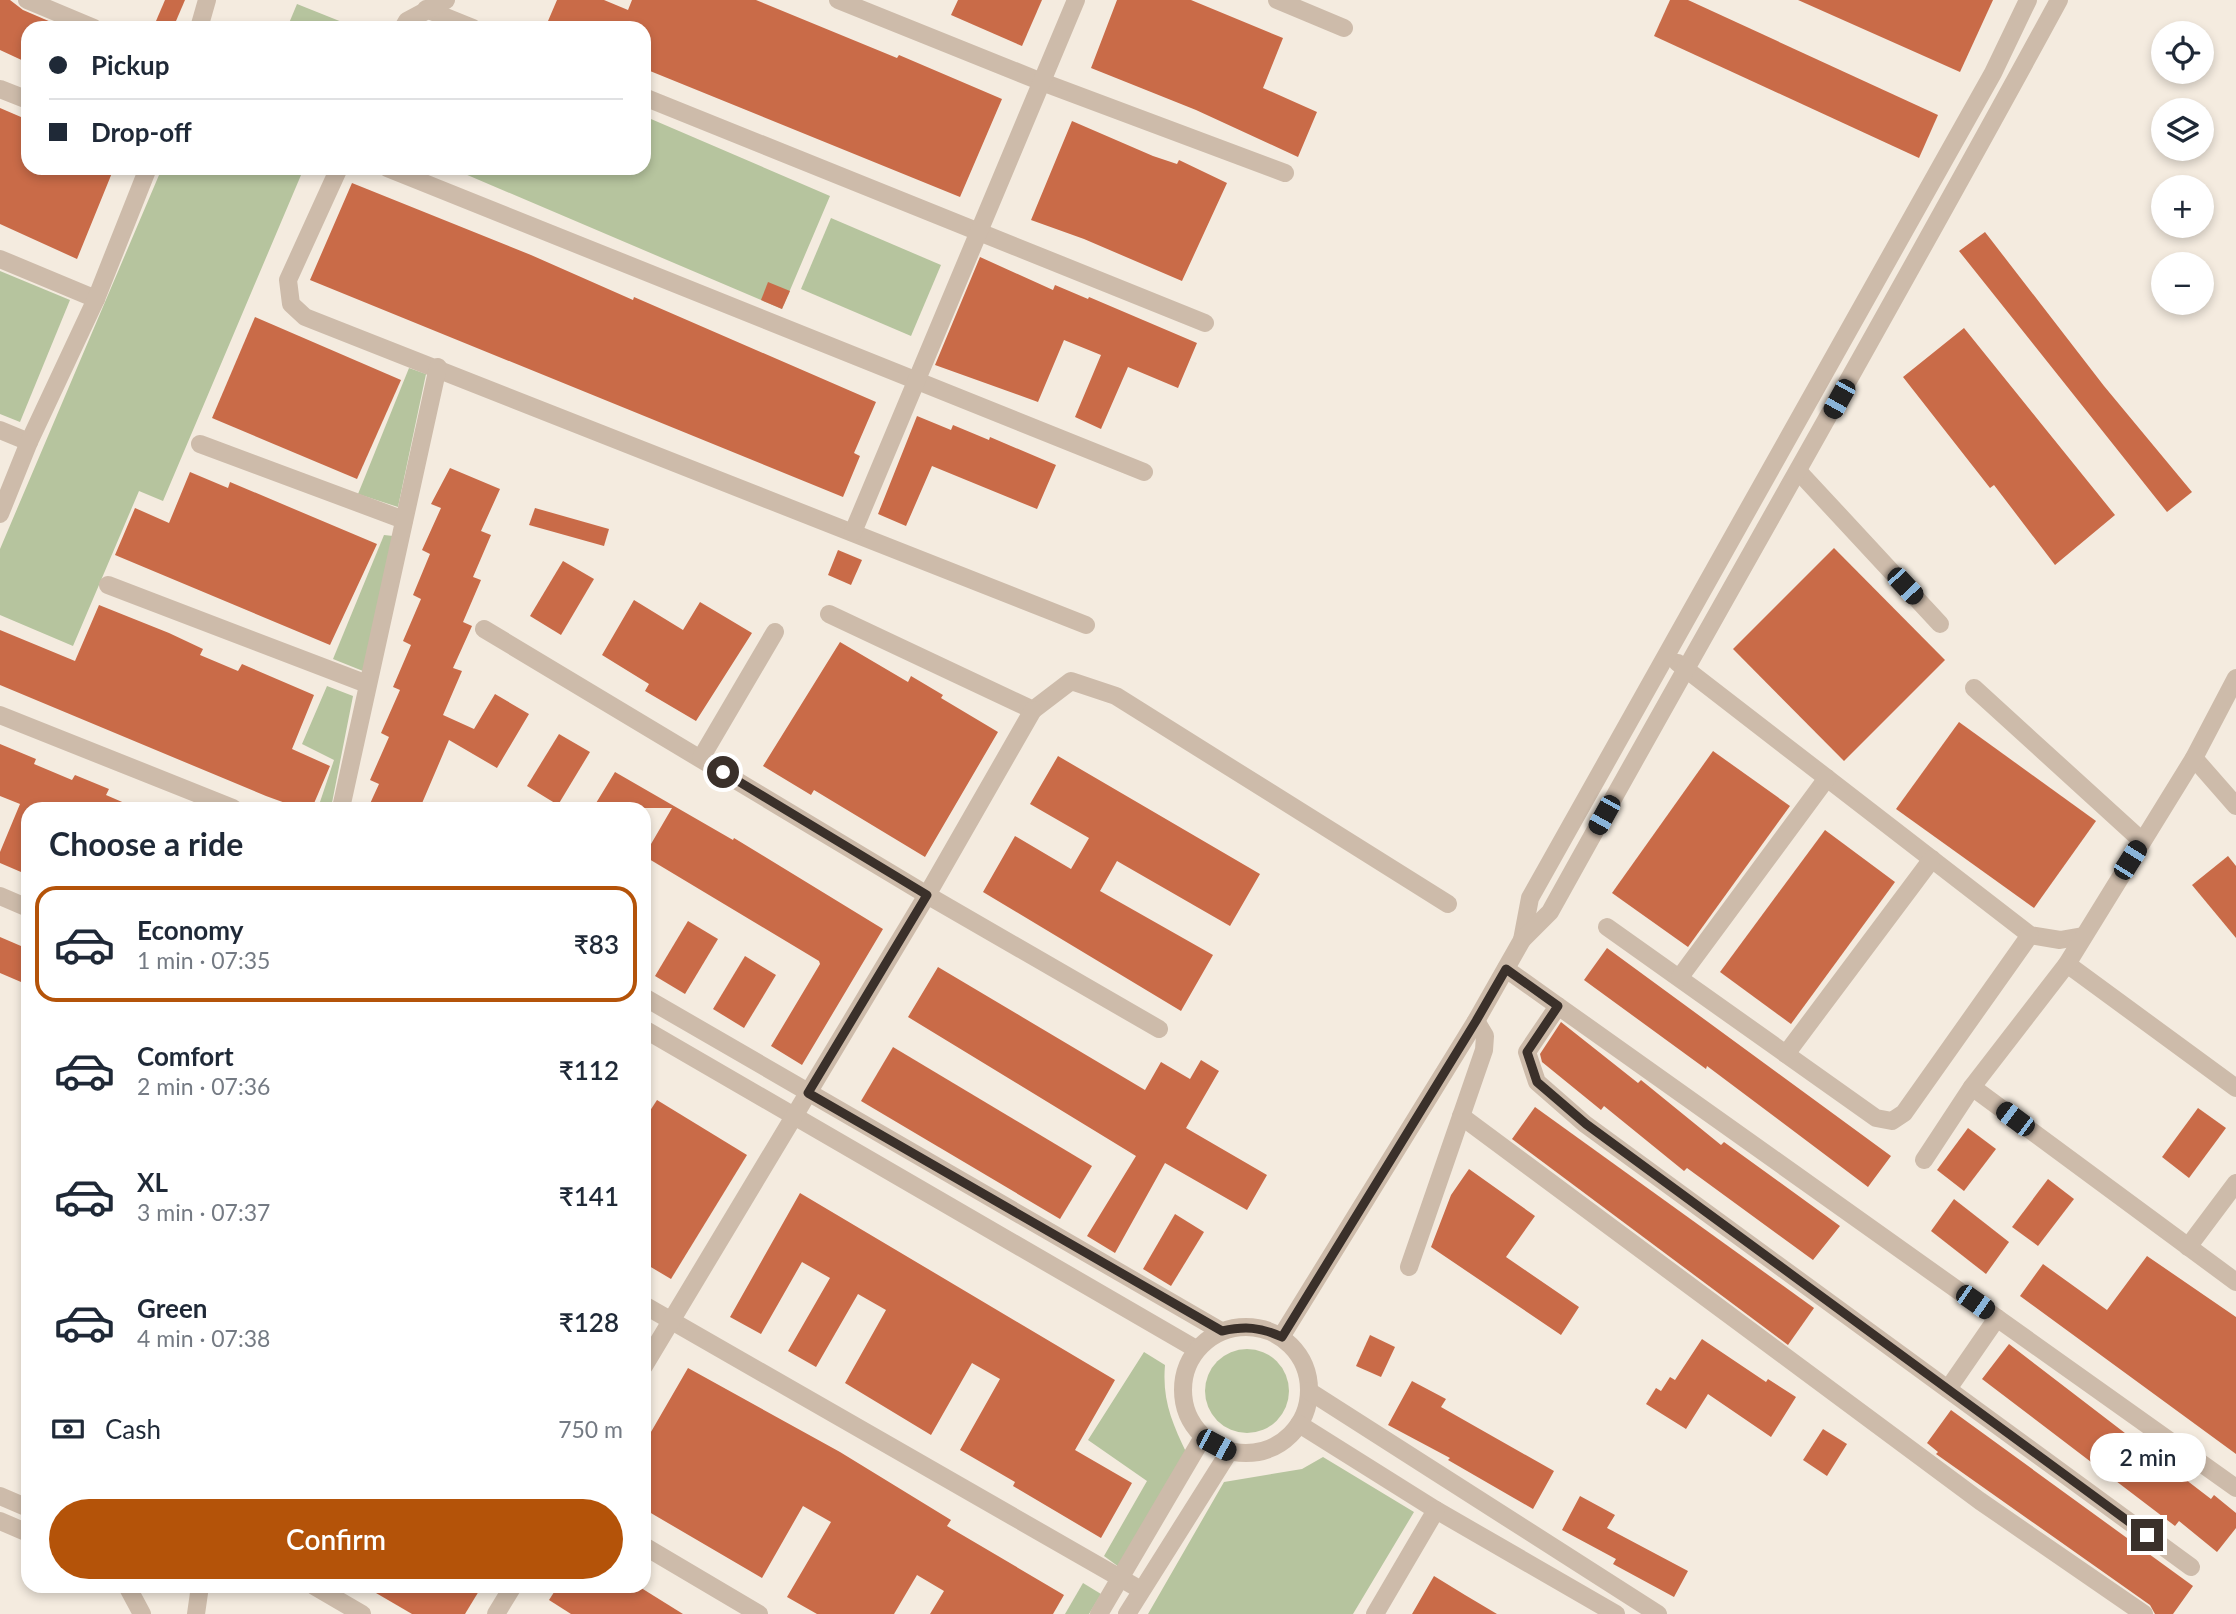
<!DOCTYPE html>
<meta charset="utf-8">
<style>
:root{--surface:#fff;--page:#f6f6f7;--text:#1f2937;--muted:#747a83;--line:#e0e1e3;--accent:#b45309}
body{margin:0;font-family:Lato,sans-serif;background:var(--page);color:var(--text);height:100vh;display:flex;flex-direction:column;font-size:26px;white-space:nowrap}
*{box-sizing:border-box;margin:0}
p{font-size:23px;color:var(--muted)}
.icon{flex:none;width:38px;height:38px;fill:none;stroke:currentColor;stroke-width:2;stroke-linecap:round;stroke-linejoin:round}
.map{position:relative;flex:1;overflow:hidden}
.details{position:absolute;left:21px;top:802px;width:630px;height:791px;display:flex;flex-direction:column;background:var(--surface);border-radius:21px;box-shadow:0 4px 10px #0003}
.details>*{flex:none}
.hud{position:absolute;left:21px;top:21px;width:630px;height:154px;border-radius:21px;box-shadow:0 4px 10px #0003;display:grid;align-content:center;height:154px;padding:0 28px;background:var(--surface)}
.buttons{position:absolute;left:2151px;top:21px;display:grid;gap:14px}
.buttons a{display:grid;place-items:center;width:63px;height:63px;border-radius:50%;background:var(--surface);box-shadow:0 4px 10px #0003;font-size:35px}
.end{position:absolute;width:32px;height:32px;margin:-16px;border:9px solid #3a302a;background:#fff;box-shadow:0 0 0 4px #fff}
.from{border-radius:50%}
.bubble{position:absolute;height:49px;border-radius:24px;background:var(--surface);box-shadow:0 4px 10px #0003;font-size:23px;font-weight:600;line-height:49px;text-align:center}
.car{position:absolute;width:21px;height:42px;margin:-21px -10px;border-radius:9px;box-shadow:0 0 5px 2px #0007;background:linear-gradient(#222 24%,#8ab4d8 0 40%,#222 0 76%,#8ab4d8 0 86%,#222 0)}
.hud b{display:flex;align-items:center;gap:24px;height:66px;font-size:26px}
.hud b+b{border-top:2px solid var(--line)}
.hud i{width:18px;height:18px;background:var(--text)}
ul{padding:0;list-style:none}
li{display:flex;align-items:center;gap:21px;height:116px;margin:0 14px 10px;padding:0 14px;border:4px solid transparent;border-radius:21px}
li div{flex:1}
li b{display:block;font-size:26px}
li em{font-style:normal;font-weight:600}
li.current{border-color:var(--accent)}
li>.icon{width:63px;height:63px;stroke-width:1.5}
h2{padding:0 28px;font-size:32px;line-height:84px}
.pay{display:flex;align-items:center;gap:18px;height:77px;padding:0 28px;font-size:26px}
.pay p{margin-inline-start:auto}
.button{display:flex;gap:14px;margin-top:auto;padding:14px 28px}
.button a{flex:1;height:80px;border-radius:42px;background:var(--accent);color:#fff;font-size:28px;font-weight:600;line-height:80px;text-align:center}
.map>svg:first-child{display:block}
.green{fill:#b6c49e}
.building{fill:#c96b48}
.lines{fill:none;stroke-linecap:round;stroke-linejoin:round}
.minor{stroke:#cdbbaa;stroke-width:18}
.route{stroke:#3a302a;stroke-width:9}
</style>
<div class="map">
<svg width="2236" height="1614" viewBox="0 0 2236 1614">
<rect width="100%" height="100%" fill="#f4ebdf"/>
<g class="green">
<path d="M297 4 357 28H287Z"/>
<path d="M644 116 830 196 782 309 451 168H644Z"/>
<path d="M162 168H304L163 501 139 491 73 646 0 615V549Z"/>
<path d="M831 218 941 265 911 336 801 289Z"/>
<path d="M0 271 70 300 20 422 0 414Z"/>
<path d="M409 368 426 374 398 507 358 494Z"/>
<path d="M384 535 393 536 363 671 333 659Z"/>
<path d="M327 686 353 696 331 808H318L334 760 302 744Z"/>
<circle cx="1247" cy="1391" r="42"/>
<path d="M1144 1352 1165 1365C1162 1400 1172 1423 1187 1454L1119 1567 1104 1556 1147 1481 1088 1440Z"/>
<path d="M1323 1457 1414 1512 1353 1614H1148L1224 1482 1302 1469Z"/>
<path d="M1083 1583 1101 1594 1089 1614H1065Z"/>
</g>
<g class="building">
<path d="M0 0H10L23 10 65 28H28V63L0 50Z"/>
<path d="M165 0H185L173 28H153Z"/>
<path d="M557 0H604L628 10 632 0H756L897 58 899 55 1002 99 960 197 650 71 644 66V28H545Z"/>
<path d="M958 0H1042L1022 46 951 15Z"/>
<path d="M1117 0H1191L1283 38 1263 88 1317 112 1298 157 1196 110 1091 68Z"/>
<path d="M1670 0H1688L1938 115 1919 158 1654 36Z"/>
<path d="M1798 0H1993L1960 72Z"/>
<path d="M0 108 28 120V168H114L77 259 0 224Z"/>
<path d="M1072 121 1153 156 1177 164 1179 160 1227 183 1182 281 1084 239 1031 220Z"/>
<path d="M352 183 531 255 633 300 634 297 876 402 854 453 860 456 843 497 310 280Z"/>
<path d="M1985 232 2104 386 2192 492 2167 512 1959 251Z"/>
<path d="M980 257 1053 290 1055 285 1088 299 1089 297 1197 343 1178 388 1128 367 1101 429 1075 417 1101 355 1064 340 1038 402 935 365Z"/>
<path d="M768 282 790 291 782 309 761 300Z"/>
<path d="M255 317 401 380 357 479 212 418Z"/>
<path d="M1964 328 2115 515 2055 565 1994 485 1990 488 1903 377Z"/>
<path d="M917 416 951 430 953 425 989 440 990 437 1056 465 1037 509 932 466 906 526 878 514Z"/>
<path d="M450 468 500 489 481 531 491 535 473 577 481 580 463 622 472 626 453 668 462 671 443 715 474 729 495 694 529 714 497 768 449 740 420 808H368L379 784 370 780 389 737 381 733 400 690 393 687 411 645 403 641 421 599 413 595 430 554 422 550 441 508 431 504Z"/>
<path d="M190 472 228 488 230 482 377 544 330 645 115 555 135 508 169 523Z"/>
<path d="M535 508 609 529 604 546 529 525Z"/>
<path d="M1834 548 1945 660 1844 761 1733 649Z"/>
<path d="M838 550 862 560 851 585 828 575Z"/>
<path d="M563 561 594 579 561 635 530 616Z"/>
<path d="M634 600 683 630 700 602 752 633 696 721 645 691 649 684 602 655Z"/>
<path d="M99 605 169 633 203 649 200 655 238 671 242 664 314 695 292 749 330 766 312 808H299L266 796 0 685V630L75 661Z"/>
<path d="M840 642 908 682 911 676 943 695 941 698 998 732 925 857 814 790 811 795 763 766Z"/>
<path d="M1959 722 2096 821 2034 908 1896 809Z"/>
<path d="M559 734 590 752 558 805 527 786Z"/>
<path d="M0 744 36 759 34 764 72 780 75 775 109 789 106 795 136 808H28V875L0 863V852L20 804 0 796Z"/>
<path d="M1713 751 1790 806 1688 947 1612 893Z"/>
<path d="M1058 756 1260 874 1230 926 1117 861 1100 891 1213 955 1181 1011 983 892 1015 836 1071 869 1089 838 1030 804Z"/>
<path d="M615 772 733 840 734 838 883 929 802 1065 771 1046 820 964 819 961 644 856 672 808H593Z"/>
<path d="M1825 830 1895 882 1791 1024 1720 972Z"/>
<path d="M2228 856 2236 866V938L2192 885Z"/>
<path d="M688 921 718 939 685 994 655 976Z"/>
<path d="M0 937 28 949V985L0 973Z"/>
<path d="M1607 948 1891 1156 1868 1187 1707 1066 1706 1069 1584 980Z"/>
<path d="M745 956 776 975 744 1028 713 1009Z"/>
<path d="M938 967 1145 1090 1161 1062 1190 1079 1201 1060 1219 1071 1186 1128 1267 1175 1247 1210 1165 1163 1115 1253 1087 1236 1136 1156 908 1017Z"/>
<path d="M1561 1022 1638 1083 1641 1080 1721 1145 1724 1142 1840 1226 1813 1260 1687 1168 1684 1171 1604 1106 1601 1110 1542 1062 1540 1054Z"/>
<path d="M893 1047 1092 1166 1060 1219 861 1101Z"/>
<path d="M657 1100 747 1155 671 1279 644 1263V1120Z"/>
<path d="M1535 1107 1814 1308 1788 1345 1512 1139Z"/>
<path d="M2198 1108 2226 1128 2189 1178 2162 1157Z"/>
<path d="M1968 1128 1996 1149 1964 1191 1937 1170Z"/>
<path d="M1469 1169 1535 1216 1506 1257 1579 1307 1561 1335 1431 1247 1451 1195Z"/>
<path d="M2048 1179 2074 1199 2038 1246 2012 1227Z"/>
<path d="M800 1193 1115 1380 1075 1450 1132 1483 1101 1538 1013 1486 1015 1482 960 1450 1000 1379 972 1363 931 1435 845 1383 886 1310 858 1294 816 1367 788 1351 830 1278 802 1262 761 1334 730 1317Z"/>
<path d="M1954 1199 2009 1242 1986 1274 1931 1231Z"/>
<path d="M1175 1214 1204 1232 1171 1286 1143 1269Z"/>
<path d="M2147 1256 2236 1317V1454L2020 1296 2043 1264 2107 1310Z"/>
<path d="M1370 1335 1395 1347 1381 1377 1356 1366Z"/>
<path d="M1702 1339 1766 1382 1768 1379 1796 1397 1771 1437 1708 1394 1686 1429 1646 1404 1656 1388 1661 1391 1670 1377 1675 1380Z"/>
<path d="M2009 1344 2211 1499 2214 1495 2236 1513V1528L2217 1552 2179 1521 2175 1526 1982 1379Z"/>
<path d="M688 1368 840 1452 951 1520 947 1526 1064 1595 1053 1614H930L944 1591 917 1575 894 1614H817L787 1597 831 1522 803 1506 762 1578 644 1509V1444Z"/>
<path d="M1412 1381 1446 1399 1441 1407 1554 1471 1533 1509 1448 1460 1450 1458 1388 1425Z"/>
<path d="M1951 1410 2193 1586 2173 1614H2155L2150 1605 1936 1454 1938 1452 1927 1443Z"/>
<path d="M1823 1429 1847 1444 1827 1476 1803 1460Z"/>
<path d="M1580 1496 1615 1515 1607 1528 1688 1571 1674 1597 1613 1564 1616 1559 1562 1530Z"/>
<path d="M1434 1576 1465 1595 1497 1614H1412Z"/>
<path d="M364 1586H482L465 1614H412Z"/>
<path d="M558 1586H638L683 1614H571L549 1600Z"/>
</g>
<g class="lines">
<g class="minor">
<path d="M27 0 94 28"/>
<path d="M838 0 1042 82 1285 173"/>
<path d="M1277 0 1344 28"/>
<path d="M426 9 473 28"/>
<path d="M199 28 207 0"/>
<path d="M403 28 407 21 446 0"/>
<path d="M0 89 28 100"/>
<path d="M644 97 1205 323"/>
<path d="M339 168 288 280 291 304 305 317 1086 625"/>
<path d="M387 168 1144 472"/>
<path d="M0 259 96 299"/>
<path d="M0 430 29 442"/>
<path d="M200 444 404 520"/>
<path d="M1799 472 1940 624"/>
<path d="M0 514 29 442 96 299 148 168"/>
<path d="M853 532 1076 0"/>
<path d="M108 585 367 684"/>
<path d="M829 614 1033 710 1071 681 1116 696 1448 904"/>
<path d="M484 629 927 895 1159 1029"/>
<path d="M1678 663 2030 935 2060 940 2083 936"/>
<path d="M1974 688 2142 841"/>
<path d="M0 715 233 808"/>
<path d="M701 758 775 632"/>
<path d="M2194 758 2236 806"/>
<path d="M341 808 438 367"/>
<path d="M0 896 28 908"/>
<path d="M1607 927 1876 1118 1892 1121 1904 1113 2030 935"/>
<path d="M1522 940 1530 898 1993 73 2028 0"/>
<path d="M2067 964 2236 1088"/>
<path d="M1506 969 1558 1006 1527 1052 1537 1082 1585 1124 2191 1567"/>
<path d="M1680 977 1827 778"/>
<path d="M644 997 1221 1331"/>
<path d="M1558 1006 2236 1488"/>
<path d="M644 1029 1196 1349"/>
<path d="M1786 1054 1932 859"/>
<path d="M1972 1087 2236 1282"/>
<path d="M1461 1116 1980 1501 2144 1614"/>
<path d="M1924 1160 1972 1087 2067 964 2194 758 2236 678"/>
<path d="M2188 1247 2236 1183"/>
<path d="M1409 1267 1484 1050 1485 1036 1476 1021"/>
<path d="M644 1305 1141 1590"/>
<circle cx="1246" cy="1390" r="63"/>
<path d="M1281 1337 1476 1021 1522 940 1550 912C1719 607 1893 306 2059 0"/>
<path d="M644 1366 927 895 1033 710"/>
<path d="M1948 1389 1997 1318"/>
<path d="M1309 1391 1658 1614"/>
<path d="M1299 1424 1436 1510 1616 1614"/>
<path d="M0 1496 28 1508"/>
<path d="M0 1521 28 1533"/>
<path d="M644 1546 759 1614"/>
<path d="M127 1586 142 1614"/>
<path d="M314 1586 362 1614"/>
<path d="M196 1614 200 1586"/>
<path d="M496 1614 513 1586"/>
<path d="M1099 1614 1203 1437"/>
<path d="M1127 1614 1229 1452"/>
<path d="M1375 1614 1436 1510"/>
</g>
</g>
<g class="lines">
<path class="route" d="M723 772 927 895 808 1093 1222 1331C1245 1326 1260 1327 1282 1337L1476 1021 1506 969 1558 1006 1527 1052 1537 1082 1586 1124 2147 1535"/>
</g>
</svg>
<div class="buttons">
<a><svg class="icon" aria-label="locate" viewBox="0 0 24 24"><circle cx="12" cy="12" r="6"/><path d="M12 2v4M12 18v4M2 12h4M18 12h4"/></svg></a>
<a><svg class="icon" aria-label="layers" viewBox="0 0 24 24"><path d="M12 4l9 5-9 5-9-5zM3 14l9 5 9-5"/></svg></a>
<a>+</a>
<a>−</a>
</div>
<i class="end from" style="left:723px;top:772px"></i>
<i class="end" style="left:2147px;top:1535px"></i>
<div class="bubble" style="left:2090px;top:1433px;width:116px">2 min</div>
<i class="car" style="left:1839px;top:399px;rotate:209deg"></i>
<i class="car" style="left:1905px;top:586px;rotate:137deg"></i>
<i class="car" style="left:1604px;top:815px;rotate:209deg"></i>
<i class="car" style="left:2130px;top:860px;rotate:32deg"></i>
<i class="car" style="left:2015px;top:1119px;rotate:307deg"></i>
<i class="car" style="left:1975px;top:1302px;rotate:125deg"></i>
<i class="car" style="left:1216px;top:1445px;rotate:118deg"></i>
<div class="hud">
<b><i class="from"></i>Pickup</b>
<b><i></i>Drop-off</b>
</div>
<section class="details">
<h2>Choose a ride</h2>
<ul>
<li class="current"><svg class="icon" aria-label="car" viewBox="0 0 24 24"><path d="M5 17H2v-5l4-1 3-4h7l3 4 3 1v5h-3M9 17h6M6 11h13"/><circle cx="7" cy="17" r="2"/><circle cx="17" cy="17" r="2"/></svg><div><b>Economy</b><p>1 min · 07:35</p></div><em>₹83</em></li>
<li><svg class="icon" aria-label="car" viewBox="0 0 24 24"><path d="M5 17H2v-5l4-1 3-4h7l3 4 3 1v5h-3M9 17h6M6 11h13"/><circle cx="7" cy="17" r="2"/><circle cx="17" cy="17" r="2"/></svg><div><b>Comfort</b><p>2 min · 07:36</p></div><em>₹112</em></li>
<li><svg class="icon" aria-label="car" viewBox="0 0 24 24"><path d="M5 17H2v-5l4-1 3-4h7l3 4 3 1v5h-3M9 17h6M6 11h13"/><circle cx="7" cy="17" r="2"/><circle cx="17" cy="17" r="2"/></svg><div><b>XL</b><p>3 min · 07:37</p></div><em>₹141</em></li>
<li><svg class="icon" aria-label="car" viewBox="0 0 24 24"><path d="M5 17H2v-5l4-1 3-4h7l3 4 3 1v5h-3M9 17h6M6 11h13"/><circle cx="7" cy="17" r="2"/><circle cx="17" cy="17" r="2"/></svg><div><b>Green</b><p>4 min · 07:38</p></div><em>₹128</em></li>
</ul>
<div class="pay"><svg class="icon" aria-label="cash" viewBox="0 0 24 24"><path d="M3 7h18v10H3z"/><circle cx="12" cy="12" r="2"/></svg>Cash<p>750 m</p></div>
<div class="button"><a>Confirm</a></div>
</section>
</div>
